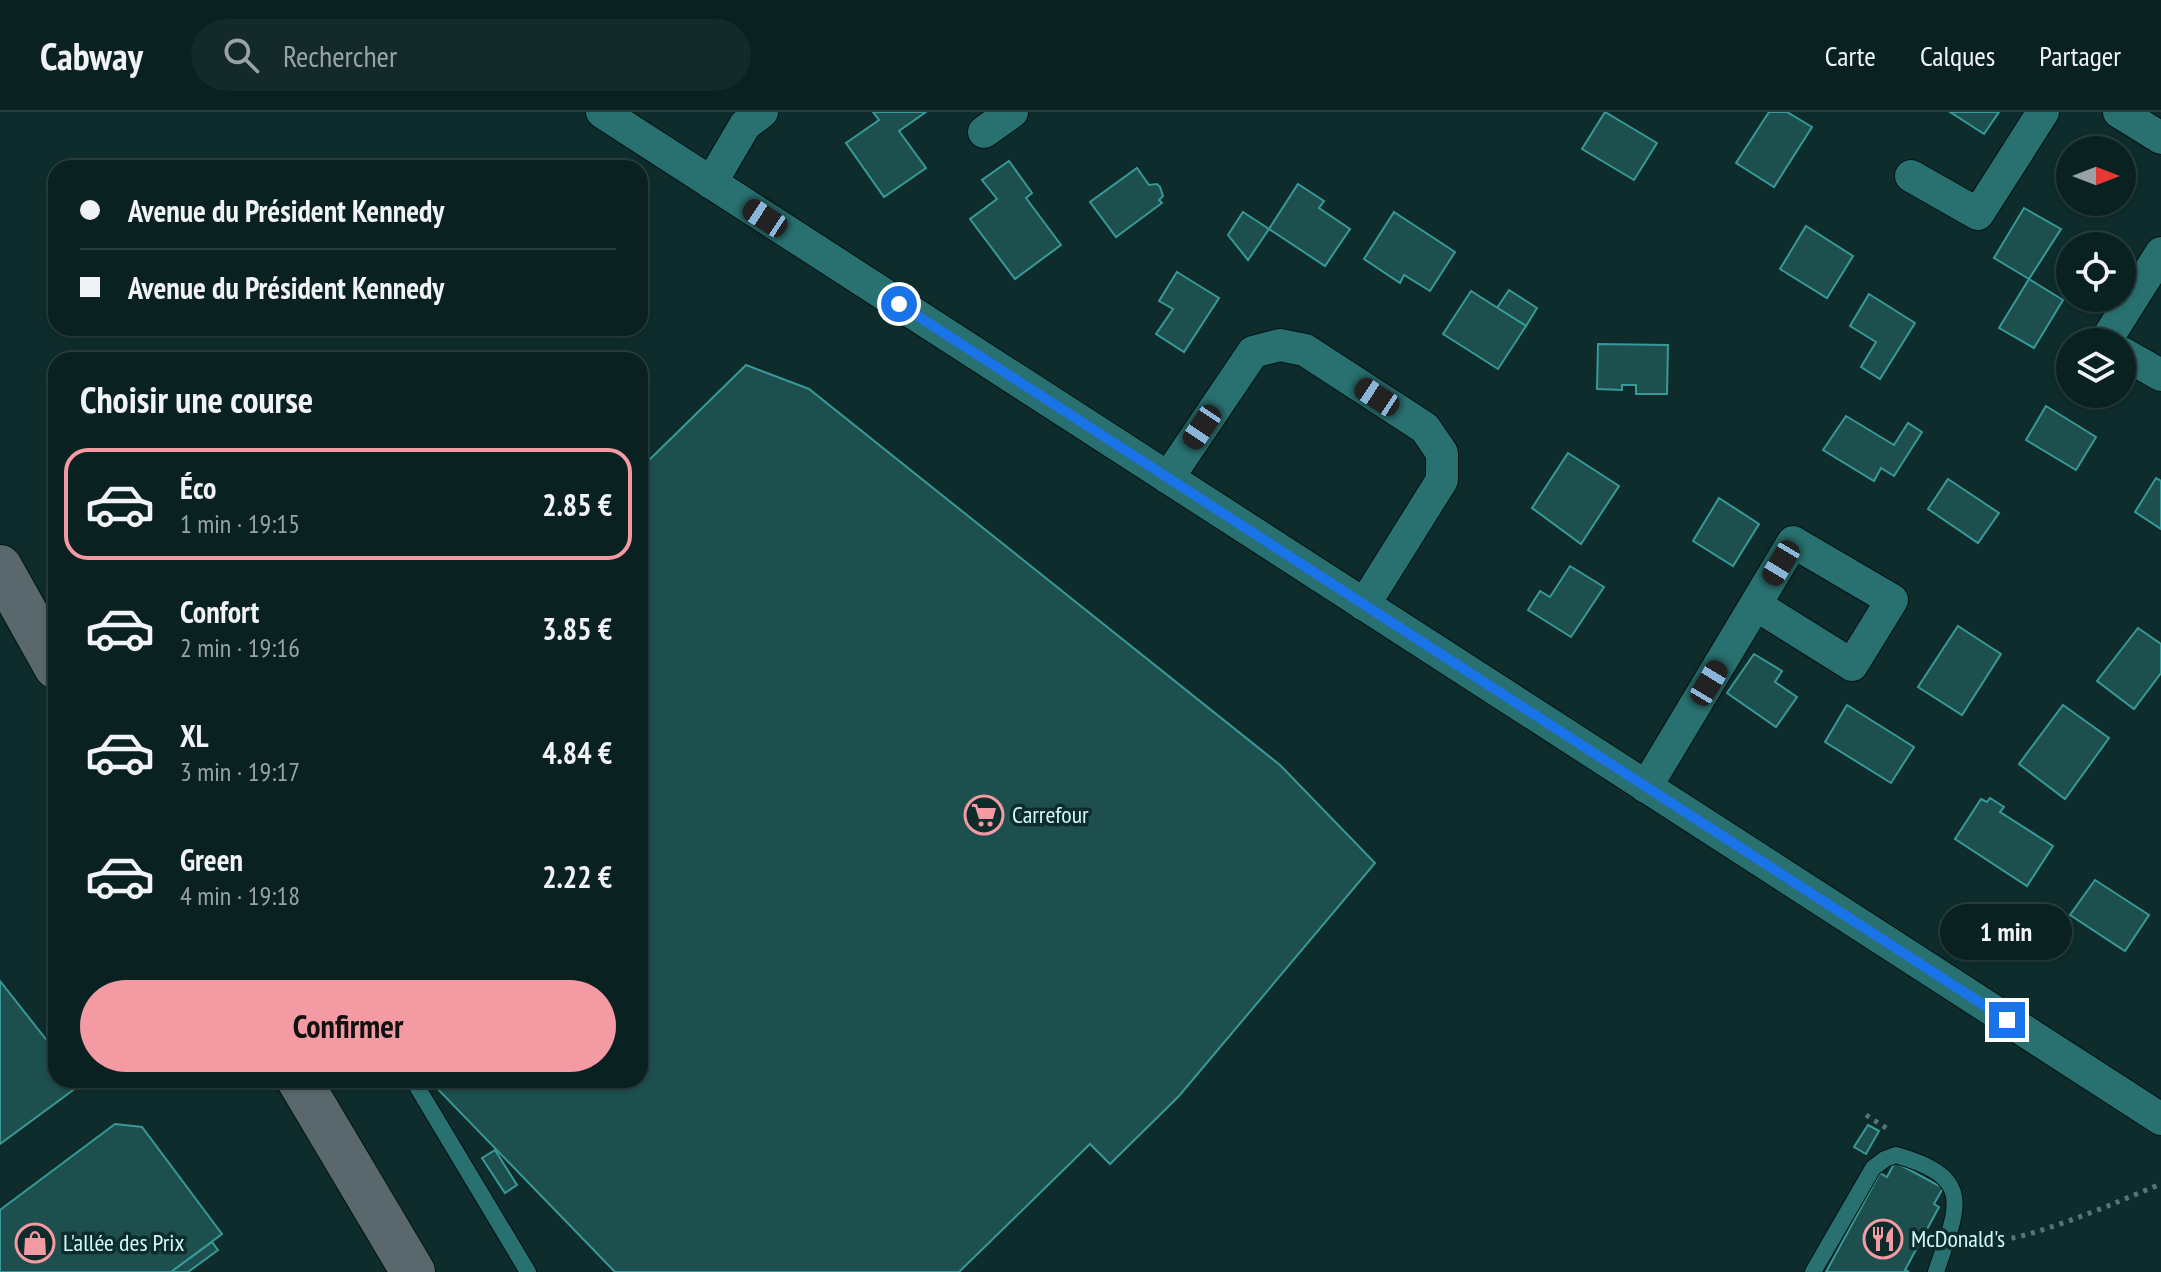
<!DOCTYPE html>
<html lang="fr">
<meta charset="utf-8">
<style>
:root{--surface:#0a2121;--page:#13292a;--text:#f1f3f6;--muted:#99a3a5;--line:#2a3e3f;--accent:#f49aa2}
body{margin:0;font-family:"PT Sans Narrow",sans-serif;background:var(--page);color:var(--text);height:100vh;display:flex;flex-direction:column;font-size:30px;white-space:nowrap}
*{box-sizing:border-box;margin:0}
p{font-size:26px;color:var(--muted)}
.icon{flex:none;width:44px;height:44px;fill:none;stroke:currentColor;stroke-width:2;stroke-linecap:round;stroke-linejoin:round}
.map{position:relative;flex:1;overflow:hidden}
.details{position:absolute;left:48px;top:240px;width:600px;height:736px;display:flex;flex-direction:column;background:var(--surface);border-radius:24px;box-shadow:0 2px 6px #0004,0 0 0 2px var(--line)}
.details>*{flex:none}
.hud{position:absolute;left:48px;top:48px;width:600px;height:176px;border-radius:24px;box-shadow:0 2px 6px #0004,0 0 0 2px var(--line);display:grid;align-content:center;height:176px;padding:0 32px;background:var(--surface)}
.needle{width:52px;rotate:90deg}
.tools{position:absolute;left:2056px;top:24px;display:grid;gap:16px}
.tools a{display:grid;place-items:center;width:80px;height:80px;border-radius:50%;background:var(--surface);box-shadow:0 2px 6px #0004,0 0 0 2px var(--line);font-size:40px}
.end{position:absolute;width:36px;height:36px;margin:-18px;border:10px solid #1a73e8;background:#fff;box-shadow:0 0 0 4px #fff}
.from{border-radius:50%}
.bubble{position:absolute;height:56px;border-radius:28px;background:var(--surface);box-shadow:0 2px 6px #0004,0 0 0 2px var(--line);font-size:26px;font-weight:700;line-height:56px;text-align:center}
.car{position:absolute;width:24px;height:48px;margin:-24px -12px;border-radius:10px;box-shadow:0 0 6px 2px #0007;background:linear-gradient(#222 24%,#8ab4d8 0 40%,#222 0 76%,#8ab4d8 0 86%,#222 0)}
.hud b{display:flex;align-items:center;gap:28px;height:76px;font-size:30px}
.hud b+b{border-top:2px solid var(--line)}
.hud i{width:20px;height:20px;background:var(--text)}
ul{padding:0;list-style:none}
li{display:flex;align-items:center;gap:24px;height:112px;margin:0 16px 12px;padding:0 16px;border:4px solid transparent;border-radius:24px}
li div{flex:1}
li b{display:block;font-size:30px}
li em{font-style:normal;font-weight:700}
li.active{border-color:var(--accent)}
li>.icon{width:72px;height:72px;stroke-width:1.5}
h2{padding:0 32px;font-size:36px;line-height:96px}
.button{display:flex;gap:16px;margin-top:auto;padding:16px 32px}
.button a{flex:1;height:92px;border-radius:48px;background:var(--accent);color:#111;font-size:32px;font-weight:700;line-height:92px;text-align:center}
header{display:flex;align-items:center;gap:48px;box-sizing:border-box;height:112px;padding:0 40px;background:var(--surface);border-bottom:2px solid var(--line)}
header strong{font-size:38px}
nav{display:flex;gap:44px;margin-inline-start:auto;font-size:28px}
.search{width:560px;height:72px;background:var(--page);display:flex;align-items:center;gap:20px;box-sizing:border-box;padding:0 28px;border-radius:44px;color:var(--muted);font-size:30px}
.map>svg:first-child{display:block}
.building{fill:#1d4f4f;stroke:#389998;stroke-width:2}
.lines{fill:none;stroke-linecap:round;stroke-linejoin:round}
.service-casing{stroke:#001414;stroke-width:18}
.minor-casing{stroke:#001414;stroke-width:34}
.secondary-casing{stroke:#001414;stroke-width:46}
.path{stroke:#547676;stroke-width:5;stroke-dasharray:4 6;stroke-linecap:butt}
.service{stroke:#287170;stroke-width:16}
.minor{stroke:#287170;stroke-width:32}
.secondary{stroke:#5a686d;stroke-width:44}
.route{stroke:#1a73e8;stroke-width:10}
.labels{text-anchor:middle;stroke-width:7;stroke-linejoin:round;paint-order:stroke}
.poi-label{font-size:24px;fill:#cffaf9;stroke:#0e2c2c;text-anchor:start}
</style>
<header>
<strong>Cabway</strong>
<div class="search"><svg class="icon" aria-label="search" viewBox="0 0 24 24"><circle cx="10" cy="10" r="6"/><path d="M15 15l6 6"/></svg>Rechercher</div>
<nav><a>Carte</a><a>Calques</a><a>Partager</a></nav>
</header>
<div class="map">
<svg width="2161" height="1160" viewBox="0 0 2161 1160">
<rect width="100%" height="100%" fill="#0e2c2c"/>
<g class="building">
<path d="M873 0H926L899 19 926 56 884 85 846 31 879 8Z"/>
<path d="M1605 0 1657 31 1634 68 1582 37Z"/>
<path d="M1769 0H1787L1812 15 1774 75 1736 51Z"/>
<path d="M1950 0H1999L1984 22Z"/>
<path d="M1009 49 1032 81 1026 86 1061 133 1015 167 970 107 997 87 982 68Z"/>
<path d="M1137 56 1149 73 1157 72 1160 75 1163 84 1159 88 1162 91 1116 125 1090 90Z"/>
<path d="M1298 72 1324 89 1319 96 1350 117 1325 154 1269 117Z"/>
<path d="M2024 96 2061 117 2029 167 1994 146Z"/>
<path d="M1243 100 1269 117 1248 148 1228 123Z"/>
<path d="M1394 100 1455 140 1430 179 1404 163 1400 171 1364 147Z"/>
<path d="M1806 114 1853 144 1827 186 1780 157Z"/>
<path d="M1177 160 1219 186 1184 240 1156 222 1173 197 1159 189Z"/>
<path d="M2029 167 2063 188 2034 236 1999 216Z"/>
<path d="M1509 178 1537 196 1526 214 1497 196Z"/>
<path d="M1471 179 1526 214 1498 257 1443 222Z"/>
<path d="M1869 182 1915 211 1880 267 1861 255 1876 230 1850 214Z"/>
<path d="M1598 232 1668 233 1667 282H1636V273H1622V278L1597 277Z"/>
<path d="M746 253 809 277 1280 653 1375 751 1179 984 1110 1052 1090 1032 959 1160H615L429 968H640V357Z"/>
<path d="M2046 294 2096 325 2076 358 2026 328Z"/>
<path d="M1846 304 1894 333 1908 311 1922 320 1894 364 1881 356 1874 369 1823 338Z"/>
<path d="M1568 341 1619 374 1581 432 1532 396Z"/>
<path d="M2156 366 2161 369V417L2135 400Z"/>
<path d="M1948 367 1999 401 1978 431 1928 397Z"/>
<path d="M1719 386 1759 412 1733 454 1693 429Z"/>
<path d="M1570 454 1604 475 1571 525 1528 498 1540 479 1550 485Z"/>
<path d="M1958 514 2001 542 1962 603 1918 575Z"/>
<path d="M2138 516 2161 532V561L2134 597 2097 569Z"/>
<path d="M1754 542 1782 559 1775 570 1797 585 1776 615 1727 581Z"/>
<path d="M1847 593 1914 635 1891 671 1825 630Z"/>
<path d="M2063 593 2109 626 2065 687 2019 652Z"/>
<path d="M1990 686 2004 695 2000 700 2053 734 2027 774 1955 727 1981 687 1987 690Z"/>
<path d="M2095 768 2149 803 2125 839 2070 803Z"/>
<path d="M0 869 56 940V968H77L80 973 0 1032Z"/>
<path d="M115 1012 142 1015 222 1122 171 1160H0V1098Z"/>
<path d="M1868 1013 1879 1019 1866 1042 1854 1035Z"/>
<path d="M495 1038 517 1073 505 1081 482 1046Z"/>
<path d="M1895 1050 1943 1076 1934 1092 1939 1095 1905 1158 1909 1160H1826L1880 1061 1887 1065Z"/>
<path d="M212 1130 218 1138 188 1160H171Z"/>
</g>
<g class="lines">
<g class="service-casing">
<g id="service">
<path d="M413 968 528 1160"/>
<path d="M1813 1160 1873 1056 1885 1047 1896 1043C1977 1066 1957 1096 1936 1160"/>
</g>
</g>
<g class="minor-casing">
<g id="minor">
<path d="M602 0 2161 1007"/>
<path d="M2119 0 2161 26"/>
<path d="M984 20 1012 0"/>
<path d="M1911 64 1978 102 2043 0"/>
<path d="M711 71 745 13 762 0"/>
<path d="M2105 230 2161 141"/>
<path d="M2122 241 2161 263"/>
<path d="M1168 366 1253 240 1280 233 1305 238 1425 316 1442 341V368L1364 493"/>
<path d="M1646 675 1793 430 1892 488 1852 553 1756 493"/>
</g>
</g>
<g class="secondary-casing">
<g id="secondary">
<path d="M0 455 56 555"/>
<path d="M299 968 413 1160"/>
</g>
</g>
<g class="path">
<path d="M1866 1003 1891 1019"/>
<path d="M1972 1128C2007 1140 2123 1087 2161 1072"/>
</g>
<use href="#service" class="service"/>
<use href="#minor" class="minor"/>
<use href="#secondary" class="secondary"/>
</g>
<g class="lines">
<path class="route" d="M899 192 2007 908"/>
</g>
<defs>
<g id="supermarket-ring" transform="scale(2)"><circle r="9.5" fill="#0e2c2c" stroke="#f49aa2" stroke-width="1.5"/><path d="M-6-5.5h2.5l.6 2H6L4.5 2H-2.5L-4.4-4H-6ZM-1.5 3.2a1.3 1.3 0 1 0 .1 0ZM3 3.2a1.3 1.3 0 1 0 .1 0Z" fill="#f49aa2"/></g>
<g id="restaurant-ring" transform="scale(2)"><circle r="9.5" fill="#0e2c2c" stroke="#f49aa2" stroke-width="1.5"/><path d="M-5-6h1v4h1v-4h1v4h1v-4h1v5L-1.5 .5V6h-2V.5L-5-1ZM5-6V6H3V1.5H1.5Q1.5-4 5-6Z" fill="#f49aa2"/></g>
<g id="shop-ring" transform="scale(2)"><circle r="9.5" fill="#0e2c2c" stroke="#f49aa2" stroke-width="1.5"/><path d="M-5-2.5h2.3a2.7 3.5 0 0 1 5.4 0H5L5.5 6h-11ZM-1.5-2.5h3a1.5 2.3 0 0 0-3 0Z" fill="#f49aa2"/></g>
</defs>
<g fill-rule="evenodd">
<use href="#supermarket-ring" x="984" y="703"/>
<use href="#restaurant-ring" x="1883" y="1127"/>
<use href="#shop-ring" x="35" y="1131"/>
</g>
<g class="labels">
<g class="poi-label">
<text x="1012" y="711">Carrefour</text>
<text x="1911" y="1135">McDonald's</text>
<text x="63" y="1139">L'allée des Prix</text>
</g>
</g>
</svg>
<div class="tools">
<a><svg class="needle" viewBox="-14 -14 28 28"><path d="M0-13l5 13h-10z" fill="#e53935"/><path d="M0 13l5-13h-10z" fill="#99a3a5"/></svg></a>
<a><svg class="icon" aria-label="locate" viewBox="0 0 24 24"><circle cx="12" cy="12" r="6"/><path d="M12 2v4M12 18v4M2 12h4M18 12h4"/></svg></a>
<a><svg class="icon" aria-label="layers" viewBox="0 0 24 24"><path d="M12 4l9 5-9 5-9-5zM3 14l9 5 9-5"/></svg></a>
</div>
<i class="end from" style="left:899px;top:192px"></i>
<i class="end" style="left:2007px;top:908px"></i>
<div class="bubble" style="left:1940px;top:792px;width:132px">1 min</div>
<i class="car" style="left:765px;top:106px;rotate:303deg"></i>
<i class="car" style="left:1377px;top:285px;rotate:303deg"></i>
<i class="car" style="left:1202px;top:315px;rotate:214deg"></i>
<i class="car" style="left:1781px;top:451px;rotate:211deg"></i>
<i class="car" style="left:1709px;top:571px;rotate:31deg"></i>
<div class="hud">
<b><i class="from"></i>Avenue du Président Kennedy</b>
<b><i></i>Avenue du Président Kennedy</b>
</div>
<section class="details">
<h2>Choisir une course</h2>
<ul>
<li class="active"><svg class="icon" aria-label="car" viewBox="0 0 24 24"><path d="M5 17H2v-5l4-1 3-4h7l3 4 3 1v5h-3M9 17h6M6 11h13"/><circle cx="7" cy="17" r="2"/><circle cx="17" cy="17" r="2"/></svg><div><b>Éco</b><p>1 min · 19:15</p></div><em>2.85 €</em></li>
<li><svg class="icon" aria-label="car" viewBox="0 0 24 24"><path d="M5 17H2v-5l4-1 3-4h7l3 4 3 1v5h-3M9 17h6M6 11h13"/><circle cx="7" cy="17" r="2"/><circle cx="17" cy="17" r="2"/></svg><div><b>Confort</b><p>2 min · 19:16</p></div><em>3.85 €</em></li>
<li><svg class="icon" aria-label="car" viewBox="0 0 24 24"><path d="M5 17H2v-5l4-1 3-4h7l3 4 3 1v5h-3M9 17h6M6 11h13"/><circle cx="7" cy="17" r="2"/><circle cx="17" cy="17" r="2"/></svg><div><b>XL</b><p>3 min · 19:17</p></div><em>4.84 €</em></li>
<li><svg class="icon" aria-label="car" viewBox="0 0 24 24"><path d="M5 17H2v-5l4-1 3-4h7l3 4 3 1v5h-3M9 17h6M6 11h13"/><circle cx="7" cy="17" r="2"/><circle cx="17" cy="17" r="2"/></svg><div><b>Green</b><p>4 min · 19:18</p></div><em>2.22 €</em></li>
</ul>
<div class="button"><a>Confirmer</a></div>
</section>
</div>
